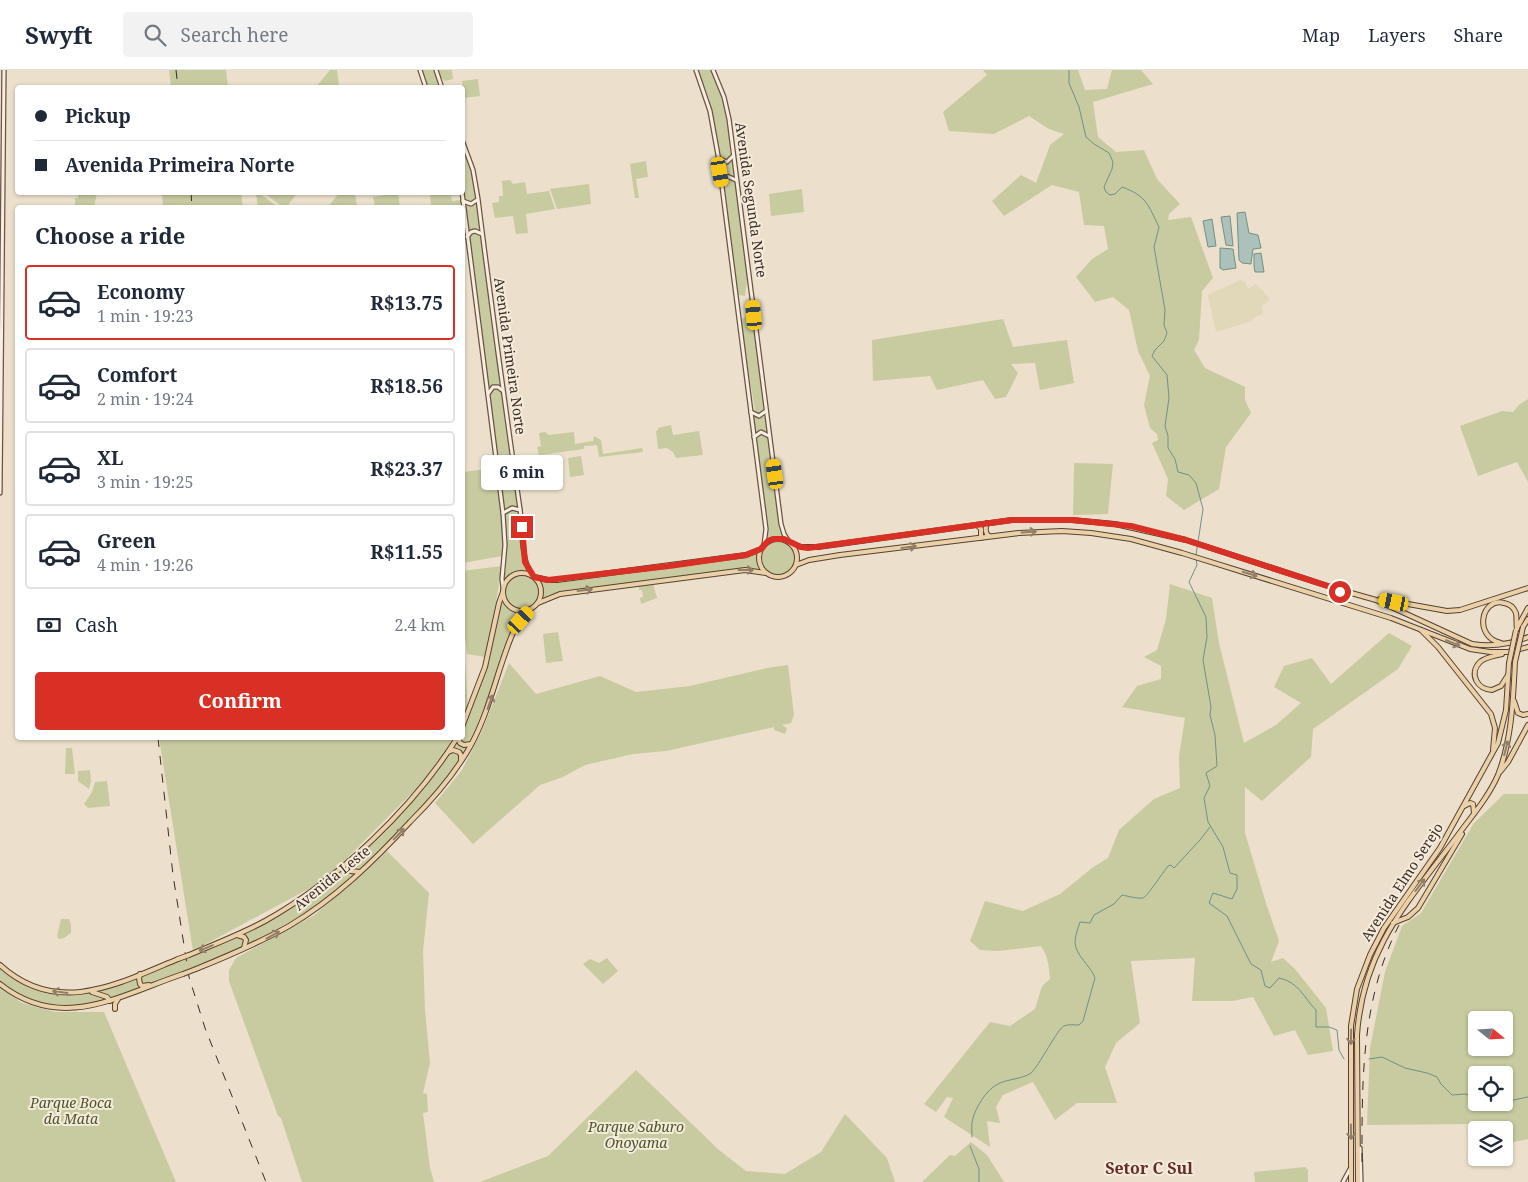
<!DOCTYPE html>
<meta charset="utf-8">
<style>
:root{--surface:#fff;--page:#f2f2f3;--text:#1f2937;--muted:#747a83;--line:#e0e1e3;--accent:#d93025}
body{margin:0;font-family:"Noto Serif",serif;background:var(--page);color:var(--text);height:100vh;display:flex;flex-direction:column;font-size:19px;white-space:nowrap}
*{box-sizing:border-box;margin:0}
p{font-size:16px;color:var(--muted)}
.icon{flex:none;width:28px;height:28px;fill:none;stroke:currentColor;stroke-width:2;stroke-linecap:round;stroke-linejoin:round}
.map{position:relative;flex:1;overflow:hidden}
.sheet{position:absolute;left:15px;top:135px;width:450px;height:535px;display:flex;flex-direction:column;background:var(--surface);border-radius:5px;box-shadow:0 1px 4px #0004}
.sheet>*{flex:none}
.hud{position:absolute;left:15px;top:15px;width:450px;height:110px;border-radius:5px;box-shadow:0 1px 4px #0004;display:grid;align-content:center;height:110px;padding:0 20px;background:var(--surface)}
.needle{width:32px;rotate:108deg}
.buttons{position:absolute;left:1468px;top:941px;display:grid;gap:10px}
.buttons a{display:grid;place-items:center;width:45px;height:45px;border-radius:5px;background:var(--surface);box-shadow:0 1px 4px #0004;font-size:25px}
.end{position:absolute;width:22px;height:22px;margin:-11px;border:6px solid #d93025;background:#fff;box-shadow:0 0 0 2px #fff}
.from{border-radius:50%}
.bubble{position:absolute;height:35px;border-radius:5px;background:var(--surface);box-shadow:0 1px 4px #0004;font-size:16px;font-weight:700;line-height:35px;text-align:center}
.car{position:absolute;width:15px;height:30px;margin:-15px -8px;border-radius:6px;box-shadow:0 0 4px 1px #0007;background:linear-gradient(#f5c518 24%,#345 0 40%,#f5c518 0 76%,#345 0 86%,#f5c518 0)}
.hud b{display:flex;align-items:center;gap:18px;height:48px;font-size:19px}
.hud b+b{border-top:1px solid var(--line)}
.hud i{width:12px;height:12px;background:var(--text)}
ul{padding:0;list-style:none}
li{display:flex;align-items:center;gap:15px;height:75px;margin:0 10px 8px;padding:0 10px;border:2px solid var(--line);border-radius:5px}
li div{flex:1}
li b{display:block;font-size:19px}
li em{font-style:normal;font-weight:700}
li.selected{border-color:var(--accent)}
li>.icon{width:45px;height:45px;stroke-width:1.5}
h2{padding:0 20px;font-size:22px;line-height:60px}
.pay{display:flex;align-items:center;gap:12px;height:55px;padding:0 20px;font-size:19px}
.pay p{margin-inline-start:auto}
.button{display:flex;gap:10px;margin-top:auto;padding:10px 20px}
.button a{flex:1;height:58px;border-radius:5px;background:var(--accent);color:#fff;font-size:20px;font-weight:700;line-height:58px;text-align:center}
header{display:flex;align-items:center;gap:30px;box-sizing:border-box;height:70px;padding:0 25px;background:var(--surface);border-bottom:1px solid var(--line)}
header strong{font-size:24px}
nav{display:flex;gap:28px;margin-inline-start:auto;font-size:18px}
.search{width:350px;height:45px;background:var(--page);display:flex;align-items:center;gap:12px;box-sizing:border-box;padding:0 18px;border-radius:5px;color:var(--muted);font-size:19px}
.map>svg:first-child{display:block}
.farmland{fill:#e1d8ba}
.green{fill:#c8caa0;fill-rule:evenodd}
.water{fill:#abc1b9;stroke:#729086}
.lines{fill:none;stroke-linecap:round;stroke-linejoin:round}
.stream{stroke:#729086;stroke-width:1}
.secondary-casing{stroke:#6a5444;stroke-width:5.5}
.primary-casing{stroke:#574134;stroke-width:6}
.secondary{stroke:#f7eedf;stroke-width:3}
.primary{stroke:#ebd1a8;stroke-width:4}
.rail{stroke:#3a2c23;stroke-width:1;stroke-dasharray:9 9;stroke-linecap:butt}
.primary-bridge-casing{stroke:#574134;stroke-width:6;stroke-linecap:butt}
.primary-bridge{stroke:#ebd1a8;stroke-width:4}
.oneway{stroke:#927e66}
.route{stroke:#d93025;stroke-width:6}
.labels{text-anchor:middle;stroke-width:4;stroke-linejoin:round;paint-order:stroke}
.street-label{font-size:14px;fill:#3a2c23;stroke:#f4ebdb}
.park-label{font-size:14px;font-style:italic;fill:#4e552b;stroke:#f4ebdb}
.quarter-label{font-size:16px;font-weight:bold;fill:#642d25;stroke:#f4ebdb}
</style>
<header>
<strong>Swyft</strong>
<div class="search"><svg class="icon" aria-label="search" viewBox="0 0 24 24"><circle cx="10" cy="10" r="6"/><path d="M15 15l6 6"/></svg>Search here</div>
<nav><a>Map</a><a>Layers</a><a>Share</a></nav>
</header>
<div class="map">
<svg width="1528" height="1112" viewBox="0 0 1528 1112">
<rect width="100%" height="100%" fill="#ece0cc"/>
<path class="farmland" d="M1240 210 1245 212 1248 219 1256 214 1270 229 1262 236 1263 244 1254 247 1252 251 1216 262 1208 225Z"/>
<g class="green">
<path d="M169 0H226L228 17H171Z"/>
<path d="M330 0H337L339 15 316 17Z"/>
<path d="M421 0H452L453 9 445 11 439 6 443 17H428Z"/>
<path d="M698 0H712C725 32 728 51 731 85L728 89 721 86 709 28Z"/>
<path d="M983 0H1078L1085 20 1107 19 1112 0H1141L1153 14 1093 32 1098 67 1116 82 1144 80 1157 109 1180 134 1169 144 1168 150 1191 147 1213 208 1202 221 1199 270 1194 280 1205 298 1245 317V330L1251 343 1226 377 1219 419 1184 440 1166 426 1168 409 1152 373 1158 370 1157 364 1150 358 1144 335 1150 306 1138 281 1129 240 1113 227 1095 232 1076 207 1092 189 1108 179 1104 156 1084 155 1079 122 1052 115 1004 146 992 131 1021 105 1036 113 1050 75 1064 64 1049 59 1029 46 994 64 949 61 943 42 987 5Z"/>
<path d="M478 9 480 26 463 28 462 11Z"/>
<path d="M462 68 473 100 526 492 531 505C519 501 510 504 504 515L506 492 505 447 463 121Z"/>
<path d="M733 89 735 107 729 104 722 108 720 91 727 93Z"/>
<path d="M646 91 648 107 636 109 639 128H635L630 94Z"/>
<path d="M730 107 736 111 749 208 747 212 745 226 739 225 736 215 725 125 724 112Z"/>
<path d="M510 110 513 114 525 112 527 124 549 121 555 139 526 144 528 163 516 164 513 146 495 148 492 133 499 132V126H503L502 111Z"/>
<path d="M589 114 591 134 557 139 550 119Z"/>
<path d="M802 119 804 142 771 146 769 124Z"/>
<path d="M436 122 460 123V125L451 126 452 131 461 130 462 137H431L430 123Z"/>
<path d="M78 123H97L94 137H75V128H78Z"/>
<path d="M162 123H241L243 137H163Z"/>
<path d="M256 123H259L278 137H258Z"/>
<path d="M264 123H297L286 138 283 137Z"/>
<path d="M339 123H355L357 137H328Z"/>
<path d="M398 123 400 137H375L373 127Z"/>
<path d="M750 244 754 253 764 339 759 344 755 341 740 250Z"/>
<path d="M1003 249 1013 277 1067 270 1074 313 1040 320 1035 293 1011 294 1018 303 1006 327 995 329 983 310 937 320 930 306 873 311 872 270Z"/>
<path d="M1528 329V412L1517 392 1478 406 1460 356 1502 341 1513 342 1519 335Z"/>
<path d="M753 345 757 347H763L766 345 768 363 762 360 755 364Z"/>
<path d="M671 355 673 365 699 361 703 385 676 388 673 382 667 378 658 379 656 361 658 360V358Z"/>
<path d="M545 362 549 365 574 362 575 374 593 371 594 366 601 370 603 384 642 378 643 382 599 387 597 375 584 376V379L539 385 537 377 541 376 539 363Z"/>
<path d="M760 365H766L769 368 779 447 786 469 778 467 765 471 768 461 756 370Z"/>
<path d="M581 386 584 405 570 407 568 388Z"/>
<path d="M536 388V392L530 393 532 405 537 404 538 406 523 408 521 389Z"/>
<path d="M1074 393 1113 394 1108 444 1073 445Z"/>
<path d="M496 398 503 464 502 486 463 493 462 402Z"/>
<circle cx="779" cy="489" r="17"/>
<path d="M757 484V493L759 499 746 498 564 521 548 525 541 530 542 521 539 512 548 513 560 512 735 489Z"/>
<path d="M502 496 493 551 485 587 467 584 462 543V501Z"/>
<circle cx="522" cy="522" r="17"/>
<path d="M653 514 657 528 641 534 640 528 643 527 642 520H639V516Z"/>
<path d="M1170 514 1212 528 1219 573 1244 673 1276 655 1301 633 1274 617 1284 596 1312 588 1331 614 1389 563 1412 576 1398 599 1313 659 1311 687 1262 731 1245 717V763L1266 833 1279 871 1271 892 1283 888 1295 899 1326 938 1333 981 1308 985 1295 960 1274 966 1253 927 1232 931H1192L1195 888 1131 891 1140 953 1116 973 1105 997 1117 1033H1077L1055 1050 1033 1012 1003 1025 996 1037 1000 1053 987 1051 990 1077 944 1047 953 1028 947 1027 936 1042 924 1034 990 952 1010 956 1035 939 1042 916 1050 909C1049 897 1048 886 1041 876L998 881 980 880 970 871 985 831 1023 841 1060 824 1092 798 1108 788 1119 760 1154 729 1180 718 1179 686 1185 648 1122 637 1137 616 1161 609V596L1144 587 1157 580 1166 549Z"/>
<path d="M502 524C506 537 515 544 529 540L513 565 482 649 460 692 428 731 359 802 327 828 301 845 242 880 196 899 86 938H59L30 931 0 914V895C21 913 52 924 80 922 106 920 132 907 155 898 210 876 267 856 315 821 338 804 359 783 379 763 409 733 437 704 458 668H462L463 660 485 597Z"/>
<path d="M558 562 563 591 546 593 543 564Z"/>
<path d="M462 589H465L468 643 463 652Z"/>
<path d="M509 593 536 624 600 606 636 622 690 616 767 598 788 595 794 645 791 653 782 655 787 658 785 664 774 660V657L666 681 633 684 585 695 563 707 540 715 473 774 435 733 462 700 482 661Z"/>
<path d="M159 668H453L433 702 325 810 193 881Z"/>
<path d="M66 678H72L75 704H65Z"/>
<path d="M90 700 91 711 89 719 78 711V701Z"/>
<path d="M107 711 110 736 88 738 84 734 92 722 95 712Z"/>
<path d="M1504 724H1528V1069L1504 1074V1060H1476V1062L1473 1054 1367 1055 1370 978 1385 902 1402 856 1421 843 1474 753ZM1476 950H1504V978H1476ZM1476 1005H1504V1032H1476Z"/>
<path d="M387 781 429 823 423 881 425 940 430 993 423 1023 427 1024 428 1042 423 1043 430 1098 434 1112H302L281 1048 278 1046 229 911V900L236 888 313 846 355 811Z"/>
<path d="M61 849H69L71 855V863L64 868 59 869 57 866Z"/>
<path d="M607 888 618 901 603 914 583 894 590 889 599 893Z"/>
<path d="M0 917 22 933 55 942H104L176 1112H0Z"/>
<path d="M636 1000 719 1080 746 1101 785 1104 821 1082 845 1044 887 1088 895 1112H480L548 1086Z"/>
<path d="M971 1072 987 1085 1004 1112H922L950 1085 955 1086Z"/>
<path d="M1305 1097 1308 1100V1112H1255L1254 1102Z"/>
</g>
<g class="water">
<path d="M1245 142 1249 163 1258 165 1261 178 1253 179 1251 194 1242 193 1239 190 1237 143Z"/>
<path d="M1230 146 1233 176 1226 175 1221 147Z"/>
<path d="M1212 149 1216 176 1208 177 1203 151Z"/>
<path d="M1220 178 1233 179 1236 198 1223 200 1220 198Z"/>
<path d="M1261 183 1264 202H1255L1254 196V184Z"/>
</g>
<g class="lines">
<g class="stream">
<path d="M1069 0V13L1079 37 1086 67 1094 74 1109 83 1113 92 1112 99 1104 117 1106 122 1110 125 1115 124 1122 117C1147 126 1148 135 1159 157L1154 177 1165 240 1164 255 1167 263 1164 271 1155 280 1152 286 1167 305 1169 328 1165 356 1168 366V378L1175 389 1178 402 1189 405 1196 413 1203 439 1196 485"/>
<path d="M1196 489 1197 495 1189 512 1206 547 1207 567 1203 590 1211 637 1210 645 1215 665 1217 696 1206 703 1210 716 1204 728 1208 752 1223 777 1230 803 1237 805V819L1232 829 1213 823 1209 833 1227 846 1251 894 1261 900 1265 916 1270 918 1279 908C1299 912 1303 927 1316 940V957H1329L1337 960 1339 980 1344 989"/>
<path d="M1369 989 1382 987 1405 998 1427 1003 1437 1007 1441 1014 1452 1025 1465 1024 1476 1028"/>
<path d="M1504 1032 1528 1027"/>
<path d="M972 1067C972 1061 971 1054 973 1048 976 1037 987 1019 998 1014 1007 1009 1023 1009 1031 1003 1039 996 1058 958 1064 956 1068 954 1075 955 1079 955L1083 951 1095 908C1091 896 1075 885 1075 872 1075 866 1078 858 1080 852L1090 853 1094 845 1114 834 1122 825C1128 826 1137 829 1143 828 1146 828 1164 801 1168 796L1171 795 1174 798 1200 770 1210 757"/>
<path d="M970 1076 979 1099V1112"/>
</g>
<g class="secondary-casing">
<g id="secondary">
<path d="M420 0 426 18"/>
<path d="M436 0 442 18"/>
<path d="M696 0 710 41 718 85 766 459 764 475"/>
<path d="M713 0 724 27 729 49 781 454 784 464 789 472"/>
<path d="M462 70 473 100 478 129C491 233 505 336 520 439 523 461 520 486 532 506"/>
<path d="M718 88 727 92 733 86"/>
<path d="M721 112 727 106 736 110"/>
<path d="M462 122 503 443 505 475 502 509 503 517"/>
<path d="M463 131 471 134 477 130"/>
<path d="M467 167 471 162 475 161 482 164"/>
<path d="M488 324 493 317H498L502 320"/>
<path d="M751 342 759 346 766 341"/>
<path d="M754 367 761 362 769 366"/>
<path d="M498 394 503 397H507L512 390"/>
<path d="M0 423 4 0"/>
<path d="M503 443 512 438 520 440"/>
<path d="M1360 1078 1361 1112"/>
<path d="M1343 1112 1350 1099"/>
</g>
</g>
<g class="primary-casing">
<g id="primary">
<path d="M987 453C985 458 985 463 989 466"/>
<path d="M977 455 981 459V468"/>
<circle cx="778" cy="488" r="19"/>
<path d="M792 474 801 477H818L1012 450H1072L1115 454 1186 470 1337 519 1376 530 1472 574C1492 577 1509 575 1528 567"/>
<path d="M796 495 809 490 840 485 1019 463 1062 461 1091 463 1131 469 1182 483 1391 548 1470 579 1490 582H1508L1528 577"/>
<circle cx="522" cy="522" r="19"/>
<path d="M534 507 548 510H557L746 485 761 479"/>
<path d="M1380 529 1447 541 1460 540 1528 518"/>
<path d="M1333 530 1339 528 1340 522 1338 519"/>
<path d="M538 533 560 524 745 500 766 503"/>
<path d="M1345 533 1343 530 1344 525 1349 522"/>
<path d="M1523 557 1528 549"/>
<path d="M1517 558 1528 538"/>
<path d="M1421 560 1438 577 1491 644 1495 658 1493 680"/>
<path d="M1501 573C1473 567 1481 527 1504 533 1510 534 1514 538 1516 543 1517 548 1516 554 1517 559"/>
<path d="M1502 584C1495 586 1485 587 1480 592 1468 604 1478 620 1492 620L1501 616 1508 605"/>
<path d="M1514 631 1518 643 1523 645 1528 644"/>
<path d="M462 657 485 597 499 533 503 522"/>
<path d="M458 668 460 673 464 675 471 674"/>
<path d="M448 682 453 680 459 682 461 685V690"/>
<path d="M1500 702 1508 692 1528 655"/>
<path d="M1464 736 1470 733 1473 734 1474 743"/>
<path d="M349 791 348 795 351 801 360 802"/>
<path d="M1393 853 1408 847 1418 838 1462 764"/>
<path d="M237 865 244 867 246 870 244 878"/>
<path d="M189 885C215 874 241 864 265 851 337 811 414 737 457 668"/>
<path d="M0 895C57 947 118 914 178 889"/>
<path d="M196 899C228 886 259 873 289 856 335 829 374 791 410 752 433 729 455 704 471 675 490 640 497 601 512 565L516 556 530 540"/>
<path d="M140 904 139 908 140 914 142 916 149 915"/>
<path d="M0 914C62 963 120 925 183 904"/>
<path d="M92 922 107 927 110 931"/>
<path d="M115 939V934L118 929"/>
<path d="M1351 1112V956L1357 919 1370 885 1384 858 1440 778 1498 673 1506 640 1509 593"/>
<path d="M1358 1112 1357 965C1363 878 1408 832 1458 765 1472 746 1489 726 1498 705 1512 669 1513 630 1515 592"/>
</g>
</g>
<use href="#secondary" class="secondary"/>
<use href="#primary" class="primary"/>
<g class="rail">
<path d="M176 0 178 18"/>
<path d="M191 122 192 138"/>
<path d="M158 668 173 805 189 907 205 958 266 1112"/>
<path d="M1362 1092C1362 1010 1361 930 1399 855"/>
</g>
<g class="primary-bridge-casing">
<g id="primary-bridge">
<path d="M1515 592 1523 557"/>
<path d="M1509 593 1516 560"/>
<path d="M178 889 189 885"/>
<path d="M183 904 196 899"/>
</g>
</g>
<use href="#primary-bridge" class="primary-bridge"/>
</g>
<defs><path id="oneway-shaft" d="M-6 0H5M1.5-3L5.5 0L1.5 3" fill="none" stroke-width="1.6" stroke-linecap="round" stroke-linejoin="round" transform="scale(1.25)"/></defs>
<g class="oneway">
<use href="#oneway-shaft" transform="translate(1029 462) rotate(-4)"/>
<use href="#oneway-shaft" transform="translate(909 477) rotate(-7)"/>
<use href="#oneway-shaft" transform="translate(746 500)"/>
<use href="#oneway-shaft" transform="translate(1250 504) rotate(17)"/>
<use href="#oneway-shaft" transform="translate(585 520) rotate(-7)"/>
<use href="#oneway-shaft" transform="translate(1453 573) rotate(22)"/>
<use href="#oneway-shaft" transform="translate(490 632) rotate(-71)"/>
<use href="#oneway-shaft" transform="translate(1506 678) rotate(-76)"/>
<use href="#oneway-shaft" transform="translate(399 764) rotate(-46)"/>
<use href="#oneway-shaft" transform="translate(1420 815) rotate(-53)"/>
<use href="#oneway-shaft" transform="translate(273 865) rotate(-29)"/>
<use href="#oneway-shaft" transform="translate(206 878) rotate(158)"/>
<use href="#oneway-shaft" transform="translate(60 922) rotate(-172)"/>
<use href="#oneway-shaft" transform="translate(1351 967) rotate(91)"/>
<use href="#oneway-shaft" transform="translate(1351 1062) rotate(89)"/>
</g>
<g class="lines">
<path class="route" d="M522 457 525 492 534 507 548 510 669 496 746 485 761 479 768 471 773 469H784L801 477 808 478 1012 450H1072L1131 456 1186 470 1337 519 1340 522"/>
</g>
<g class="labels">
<g class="street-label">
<text transform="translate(751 130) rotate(82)" y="5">Avenida Segunda Norte</text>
<text transform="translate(510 286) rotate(82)" y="5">Avenida Primeira Norte</text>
<text transform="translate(332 808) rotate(-39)" y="5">Avenida Leste</text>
<text transform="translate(1402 812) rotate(-57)" y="5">Avenida Elmo Serejo</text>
</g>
<g class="park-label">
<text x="71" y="1038">Parque Boca<tspan x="71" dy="16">da Mata</tspan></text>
<text x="636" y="1062">Parque Saburo<tspan x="636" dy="16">Onoyama</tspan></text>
</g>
<g class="quarter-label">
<text x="1149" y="1104">Setor C Sul</text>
</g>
</g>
</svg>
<div class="buttons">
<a><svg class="needle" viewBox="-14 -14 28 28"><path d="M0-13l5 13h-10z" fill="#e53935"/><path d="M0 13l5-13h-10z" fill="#747a83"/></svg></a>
<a><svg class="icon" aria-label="locate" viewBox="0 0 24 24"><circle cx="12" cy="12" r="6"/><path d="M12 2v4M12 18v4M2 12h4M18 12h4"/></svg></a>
<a><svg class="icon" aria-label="layers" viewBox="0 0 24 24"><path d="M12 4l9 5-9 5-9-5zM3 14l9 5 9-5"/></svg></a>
</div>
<i class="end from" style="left:1340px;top:522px"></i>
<i class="end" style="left:522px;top:457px"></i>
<div class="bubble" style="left:481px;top:385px;width:82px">6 min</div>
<i class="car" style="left:720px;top:102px;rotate:170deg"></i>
<i class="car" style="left:754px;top:245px;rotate:355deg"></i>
<i class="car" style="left:775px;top:404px;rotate:352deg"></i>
<i class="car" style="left:1394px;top:532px;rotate:282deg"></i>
<i class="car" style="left:521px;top:550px;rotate:42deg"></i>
<div class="hud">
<b><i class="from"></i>Pickup</b>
<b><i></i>Avenida Primeira Norte</b>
</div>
<section class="sheet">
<h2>Choose a ride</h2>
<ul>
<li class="selected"><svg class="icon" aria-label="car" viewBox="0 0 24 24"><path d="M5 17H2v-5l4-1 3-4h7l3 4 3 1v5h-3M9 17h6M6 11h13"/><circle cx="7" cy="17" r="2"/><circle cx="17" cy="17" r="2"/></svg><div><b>Economy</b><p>1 min · 19:23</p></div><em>R$13.75</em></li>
<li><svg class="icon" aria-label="car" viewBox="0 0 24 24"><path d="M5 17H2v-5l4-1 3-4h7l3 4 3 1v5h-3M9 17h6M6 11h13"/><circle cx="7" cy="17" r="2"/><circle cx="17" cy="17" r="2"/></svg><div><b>Comfort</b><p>2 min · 19:24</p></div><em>R$18.56</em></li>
<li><svg class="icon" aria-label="car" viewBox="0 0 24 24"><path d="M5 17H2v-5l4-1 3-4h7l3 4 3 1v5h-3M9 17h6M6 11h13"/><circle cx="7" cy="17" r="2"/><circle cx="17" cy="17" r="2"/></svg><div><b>XL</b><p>3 min · 19:25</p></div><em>R$23.37</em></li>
<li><svg class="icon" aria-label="car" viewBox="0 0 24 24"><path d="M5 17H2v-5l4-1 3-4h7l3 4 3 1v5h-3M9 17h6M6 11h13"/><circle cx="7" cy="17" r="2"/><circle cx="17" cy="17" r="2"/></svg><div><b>Green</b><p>4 min · 19:26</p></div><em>R$11.55</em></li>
</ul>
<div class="pay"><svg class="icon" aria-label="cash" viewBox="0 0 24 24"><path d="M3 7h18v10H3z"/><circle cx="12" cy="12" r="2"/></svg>Cash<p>2.4 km</p></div>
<div class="button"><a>Confirm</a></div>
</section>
</div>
